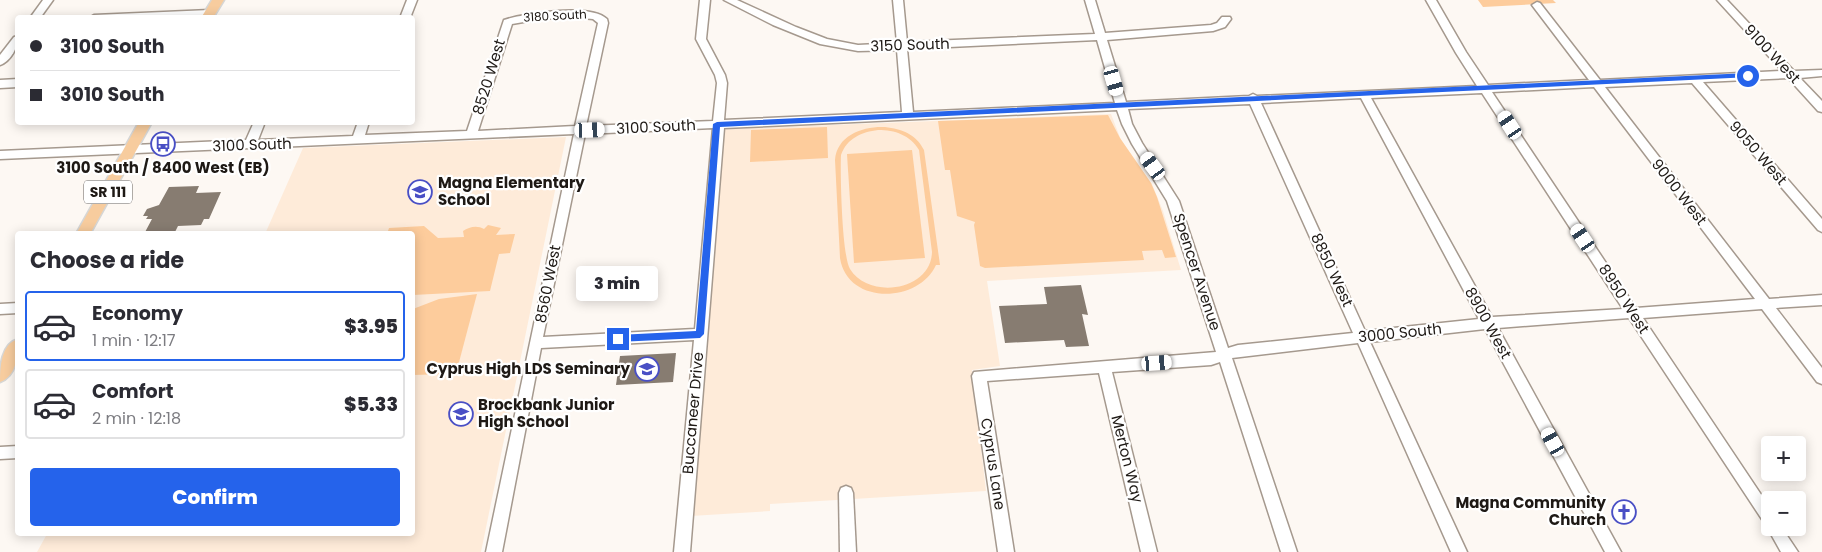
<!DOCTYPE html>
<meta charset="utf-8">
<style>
:root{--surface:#fff;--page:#f7f7f7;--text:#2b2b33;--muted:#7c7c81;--line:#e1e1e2;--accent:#2563eb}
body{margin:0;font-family:Poppins,sans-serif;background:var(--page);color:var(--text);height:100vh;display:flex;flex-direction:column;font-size:19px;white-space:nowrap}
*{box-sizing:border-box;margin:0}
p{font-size:16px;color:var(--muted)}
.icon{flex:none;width:28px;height:28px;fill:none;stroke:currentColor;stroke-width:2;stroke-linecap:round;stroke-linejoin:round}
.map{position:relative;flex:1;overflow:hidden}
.details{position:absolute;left:15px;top:231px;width:400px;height:305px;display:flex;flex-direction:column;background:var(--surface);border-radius:5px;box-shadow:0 2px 12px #0003}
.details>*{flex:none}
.guide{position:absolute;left:15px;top:15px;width:400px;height:110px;border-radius:5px;box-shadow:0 2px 12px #0003;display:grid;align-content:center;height:110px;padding:0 15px;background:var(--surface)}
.tools{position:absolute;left:1761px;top:436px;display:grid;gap:10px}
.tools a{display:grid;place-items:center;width:45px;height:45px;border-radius:5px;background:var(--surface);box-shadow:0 2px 12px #0003;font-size:25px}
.end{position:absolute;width:22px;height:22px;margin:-11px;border:6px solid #2563eb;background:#fff;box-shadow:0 0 0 2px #fff}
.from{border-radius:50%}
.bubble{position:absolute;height:35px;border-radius:5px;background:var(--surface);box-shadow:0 2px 12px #0003;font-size:16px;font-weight:800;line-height:35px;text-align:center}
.car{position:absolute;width:15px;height:30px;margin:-15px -8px;border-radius:6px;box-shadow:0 0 4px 1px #0007;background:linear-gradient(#fff 24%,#345 0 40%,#fff 0 76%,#345 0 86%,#fff 0)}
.guide b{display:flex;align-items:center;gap:18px;height:48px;font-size:19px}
.guide b+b{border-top:1px solid var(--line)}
.guide i{width:12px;height:12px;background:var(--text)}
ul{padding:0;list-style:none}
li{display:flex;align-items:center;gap:15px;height:70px;margin:0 10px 8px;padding:0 5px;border:2px solid var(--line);border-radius:5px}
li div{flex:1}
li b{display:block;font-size:19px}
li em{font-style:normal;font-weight:800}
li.active{border-color:var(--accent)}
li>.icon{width:45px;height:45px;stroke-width:1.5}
h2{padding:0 15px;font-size:22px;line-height:60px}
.cta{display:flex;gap:10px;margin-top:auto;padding:10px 15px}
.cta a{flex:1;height:58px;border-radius:5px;background:var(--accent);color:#fff;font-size:20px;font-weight:800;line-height:58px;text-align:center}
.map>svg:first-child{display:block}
.built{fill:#feebd9}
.green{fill:#fdcc9c;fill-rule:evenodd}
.building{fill:#877c71}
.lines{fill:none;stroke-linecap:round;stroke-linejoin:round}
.minor-casing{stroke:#a5998e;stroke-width:3}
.major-casing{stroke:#d6d6d5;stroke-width:3}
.minor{fill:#fff;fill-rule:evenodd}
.major{fill:#f7cc9e;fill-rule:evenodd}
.route{fill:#2563eb}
.labels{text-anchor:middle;stroke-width:4.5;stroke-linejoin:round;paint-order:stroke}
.far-street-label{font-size:12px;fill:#1e1915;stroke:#fff}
.shield{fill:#fff;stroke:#625e5b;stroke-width:1}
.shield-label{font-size:14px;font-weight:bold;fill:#1e1915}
.street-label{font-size:15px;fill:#1e1915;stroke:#fff}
.poi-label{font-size:15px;font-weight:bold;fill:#1e1915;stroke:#fff;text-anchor:start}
</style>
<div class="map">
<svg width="1822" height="552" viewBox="0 0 1822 552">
<rect width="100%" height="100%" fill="#fdf8f3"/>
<g class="built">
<path d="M1111 114 1121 140 1152 184 1163 211 1181 270 987 281 1000 366 972 370 986 491 770 504V511L691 516 702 377 706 373 721 133 727 129Z"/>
<path d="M566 137 481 552H37L47 534H412V234H265L303 148Z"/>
</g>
<g class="green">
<path d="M1478 0H1553L1556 3 1483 7Z"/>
<path d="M1108 115 1120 138 1151 183 1157 197 1176 257 1165 258 1162 250 1142 251 1144 260 985 268 980 266 974 225 975 222 957 216 950 170H945L938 121Z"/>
<path d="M827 127 828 158 750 162 751 130Z"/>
<path d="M885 127C902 129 916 134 924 150L940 265H936C918 304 847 305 840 258L835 160C837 135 863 126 885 127ZM878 130C895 130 910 135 919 150L932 252C931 291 869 300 850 269 842 256 840 173 841 155 847 138 862 132 878 130Z"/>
<path d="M912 150 925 258 854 263 847 154Z"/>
<path d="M488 225 501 228 496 235 515 234 510 253 499 254 490 291 413 295 412 234H387L389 228 424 226 438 238 464 237 463 231C469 227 477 225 484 229Z"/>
<path d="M477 294 458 366 448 374 413 375V309L439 299Z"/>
</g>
<g class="building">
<path d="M199 186 196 193 221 192 209 219H204L201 225 178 226 174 234H144L152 219H146L148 216H143L147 209 159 205 169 187Z"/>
<path d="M1081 285 1088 315 1082 314 1089 346 1066 347 1064 340 1005 343 999 306 1047 304 1044 287Z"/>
<path d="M676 353 673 382 616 385 620 356Z"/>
</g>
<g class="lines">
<g class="minor-casing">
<g id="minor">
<path d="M43 0H53L40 18H30Z"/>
<path d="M407 0H417L410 18H400Z"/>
<path d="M700 0H710L706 39 725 75 727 83 724 120 902 112 897 50 858 51 820 44 773 25 724 0H737L796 27 827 39 858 45 897 43 893 0H903L907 42 1095 34 1085 0H1095L1105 33 1211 25 1217 23 1222 17H1230L1231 19 1225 27 1213 31 1107 40 1126 102 1249 96 1253 94 1257 96 1477 86 1456 53 1426 0H1436L1466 52 1488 85 1589 80 1532 5 1537 2 1540 3 1600 80 1782 71 1717 0H1727L1794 71 1822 70V76L1800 78 1822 101V112L1818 111 1788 78 1703 82 1822 219V232L1818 230 1692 83 1605 87 1769 299 1822 295V305L1776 308 1822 368V384L1817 382 1762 309 1643 318 1770 508V528H1782L1798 552H1781L1767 527 1629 318 1498 328 1621 552H1605L1485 329 1370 342 1467 552H1451L1358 343 1232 358 1297 552H1281L1220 362 1211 365 1112 372 1157 552H1141L1099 373 987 381 1014 552H998L972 376 974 372 1216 352 1167 201 1132 144 1122 124 1117 110 724 128 690 552H674L694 340 541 348 502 552H486L574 134 0 159V151L246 140 254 122H265L258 140 353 136 358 122H369L365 135 467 131 504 20C525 13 591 3 607 19L608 23 586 126 713 121 717 83 715 75 696 39ZM571 17 593 19 598 23 575 126 478 131 512 24 541 19ZM1097 40 1115 103 913 112 907 49ZM1594 87 1755 299 1636 308 1492 92ZM1482 93 1623 309 1492 317 1371 98ZM1361 98 1479 319 1365 331 1261 103ZM1250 104 1353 333 1238 345 1228 348 1179 201 1142 143 1132 124 1128 109ZM713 128 695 329 543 337 585 134Z"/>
<path d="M210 10 215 13 213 15 177 18H89L94 15Z"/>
<path d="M18 36C18 47 11 61 0 65V55L14 37Z"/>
<path d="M18 79V87L0 88V80Z"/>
<path d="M18 303V313L0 314V304Z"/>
<path d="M18 446V458L0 459V447Z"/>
<path d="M846 486 851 488 853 493 856 552H840L839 493 841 488Z"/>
</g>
</g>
<g class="major-casing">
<g id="major">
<path d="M212 0H224L213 18H201Z"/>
<path d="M139 122H152L90 234H76Z"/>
<path d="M18 339C18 354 17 376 0 382 0 367 1 344 18 339Z"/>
</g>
</g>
<use href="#minor" class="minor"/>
<use href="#major" class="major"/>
</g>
<path class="route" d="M1748 73 1751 77 720 127 704 334 700 338 618 342 614 339 618 335 696 331 713 124 717 122Z"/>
<defs>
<g id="bus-ring" transform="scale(1.25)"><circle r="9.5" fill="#fff" stroke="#494fc5" stroke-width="1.5"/><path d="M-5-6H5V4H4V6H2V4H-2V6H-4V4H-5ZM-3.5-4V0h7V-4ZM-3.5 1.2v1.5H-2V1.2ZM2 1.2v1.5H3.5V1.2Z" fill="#494fc5"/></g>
<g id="school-ring" transform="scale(1.25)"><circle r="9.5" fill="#fff" stroke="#494fc5" stroke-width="1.5"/><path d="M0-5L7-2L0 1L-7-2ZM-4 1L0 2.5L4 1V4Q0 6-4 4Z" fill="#494fc5"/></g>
<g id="church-ring" transform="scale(1.25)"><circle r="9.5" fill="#fff" stroke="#494fc5" stroke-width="1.5"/><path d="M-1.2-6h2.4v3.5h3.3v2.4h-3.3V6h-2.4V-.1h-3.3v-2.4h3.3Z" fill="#494fc5"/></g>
</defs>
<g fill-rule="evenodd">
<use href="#bus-ring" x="163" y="144"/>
<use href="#school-ring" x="420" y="192"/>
<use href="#school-ring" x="647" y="369"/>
<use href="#school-ring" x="461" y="414"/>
<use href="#church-ring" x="1624" y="512"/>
</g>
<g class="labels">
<g class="far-street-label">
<text transform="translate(555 16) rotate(-3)" y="4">3180 South</text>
</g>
<rect class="shield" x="84" y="180.5" width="48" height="23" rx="4"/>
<g class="shield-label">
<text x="108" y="197">SR 111</text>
</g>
<g class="street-label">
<text transform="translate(910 45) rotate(-2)" y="5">3150 South</text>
<text transform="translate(1772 54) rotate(47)" y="5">9100 West</text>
<text transform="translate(489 77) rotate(-73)" y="5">8520 West</text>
<text transform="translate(656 127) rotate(-3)" y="5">3100 South</text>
<text transform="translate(252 145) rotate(-2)" y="5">3100 South</text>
<text transform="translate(1758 153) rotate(49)" y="5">9050 West</text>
<text transform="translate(1679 192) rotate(52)" y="5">9000 West</text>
<text transform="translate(1332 270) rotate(65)" y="5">8850 West</text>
<text transform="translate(1197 272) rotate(72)" y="5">Spencer Avenue</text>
<text transform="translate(548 284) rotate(-79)" y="5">8560 West</text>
<text transform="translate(1624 299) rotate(57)" y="5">8950 West</text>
<text transform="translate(1488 323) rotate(61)" y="5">8900 West</text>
<text transform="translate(1400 333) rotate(-6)" y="5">3000 South</text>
<text transform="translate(693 413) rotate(-85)" y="5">Buccaneer Drive</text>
<text transform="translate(1127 459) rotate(76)" y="5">Merton Way</text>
<text transform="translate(993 464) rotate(81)" y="5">Cyprus Lane</text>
</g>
<g class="poi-label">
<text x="163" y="173" text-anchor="middle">3100 South / 8400 West (EB)</text>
<text x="438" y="188">Magna Elementary<tspan x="438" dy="17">School</tspan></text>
<text x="630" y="374" text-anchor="end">Cyprus High LDS Seminary</text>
<text x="478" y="410">Brockbank Junior<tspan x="478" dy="17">High School</tspan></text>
<text x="1606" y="508" text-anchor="end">Magna Community<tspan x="1606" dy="17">Church</tspan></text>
</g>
</g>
</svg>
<div class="tools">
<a>+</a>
<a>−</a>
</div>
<i class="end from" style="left:1748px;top:76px"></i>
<i class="end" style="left:618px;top:339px"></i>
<div class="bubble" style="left:576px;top:266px;width:82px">3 min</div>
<i class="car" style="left:1114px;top:81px;rotate:164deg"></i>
<i class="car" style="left:1510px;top:125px;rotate:327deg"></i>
<i class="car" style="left:590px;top:130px;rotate:88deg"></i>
<i class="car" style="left:1153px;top:166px;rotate:324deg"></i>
<i class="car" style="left:1583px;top:238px;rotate:326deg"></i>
<i class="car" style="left:1157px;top:363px;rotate:86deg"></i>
<i class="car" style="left:1553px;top:442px;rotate:331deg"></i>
<div class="guide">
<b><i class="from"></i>3100 South</b>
<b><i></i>3010 South</b>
</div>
<section class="details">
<h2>Choose a ride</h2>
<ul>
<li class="active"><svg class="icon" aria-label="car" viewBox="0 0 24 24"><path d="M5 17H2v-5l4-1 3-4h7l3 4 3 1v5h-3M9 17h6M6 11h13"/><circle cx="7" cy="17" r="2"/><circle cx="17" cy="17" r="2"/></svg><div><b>Economy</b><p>1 min · 12:17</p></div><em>$3.95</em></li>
<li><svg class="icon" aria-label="car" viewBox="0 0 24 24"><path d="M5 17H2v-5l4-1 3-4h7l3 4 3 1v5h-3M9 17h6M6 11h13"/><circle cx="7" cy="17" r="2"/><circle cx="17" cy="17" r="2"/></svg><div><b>Comfort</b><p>2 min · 12:18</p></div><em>$5.33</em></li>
</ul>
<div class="cta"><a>Confirm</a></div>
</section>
</div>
